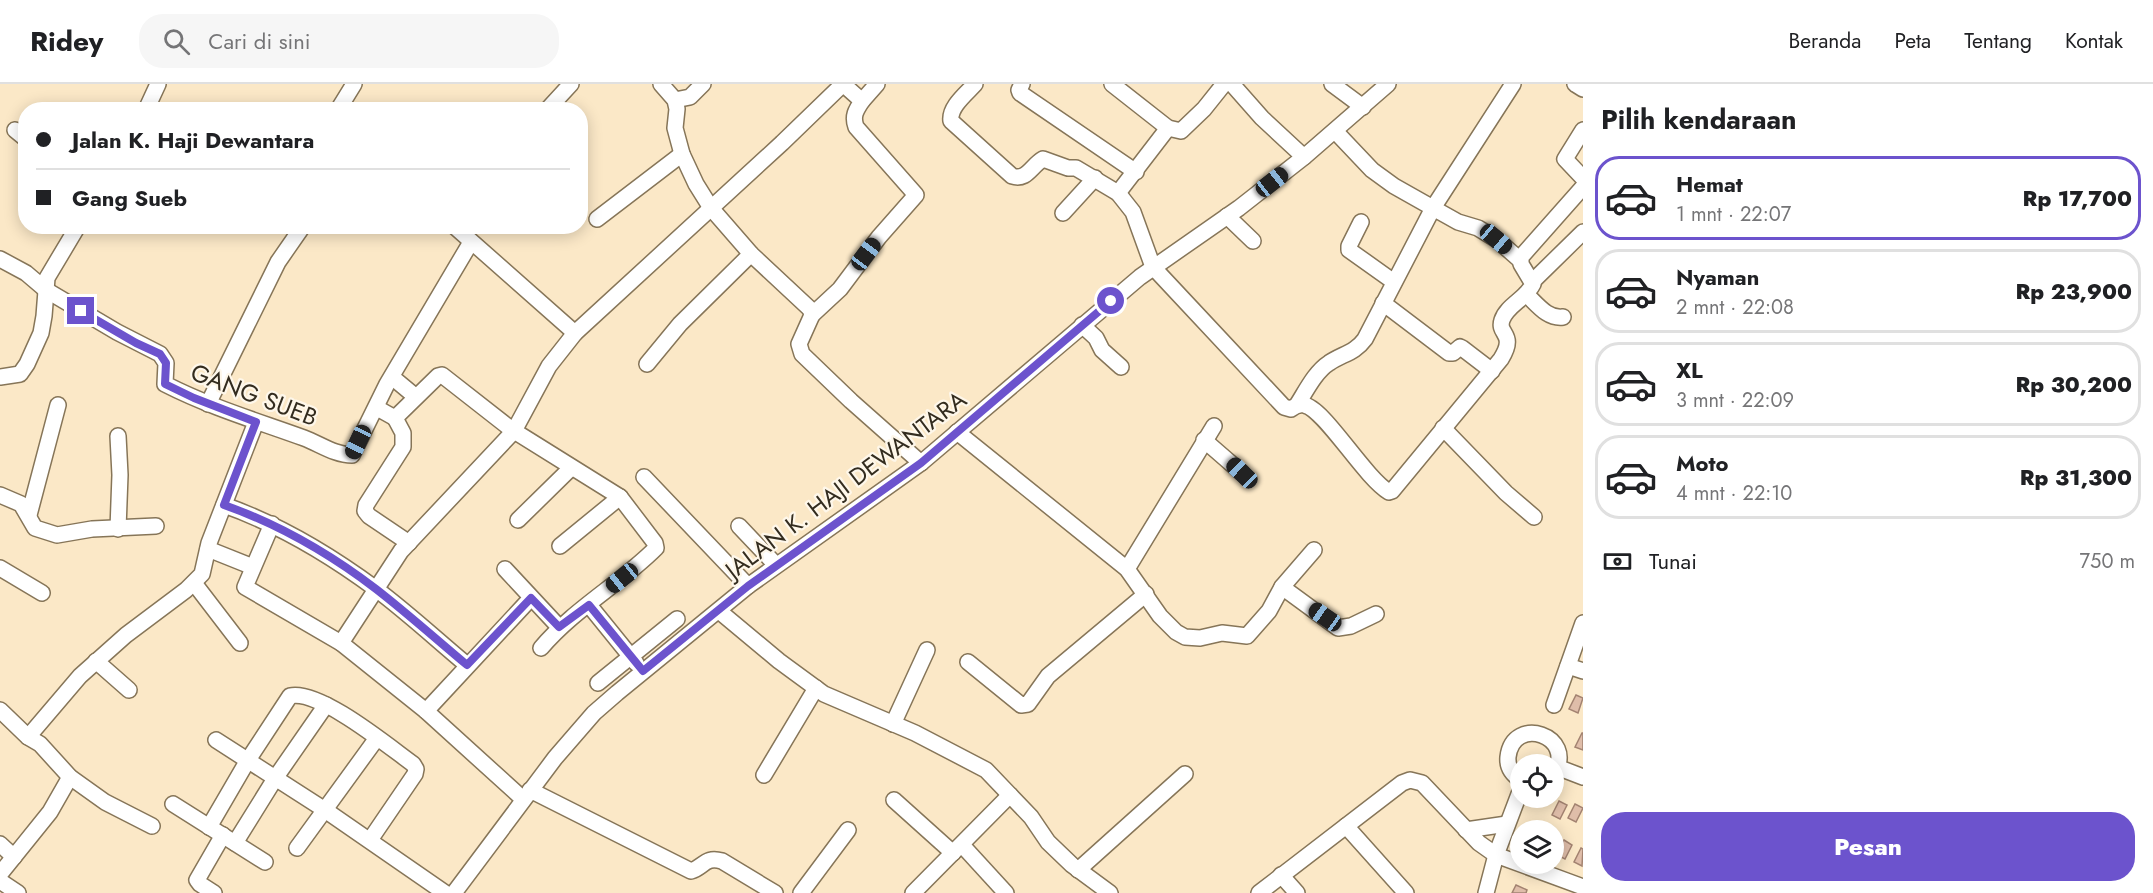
<!DOCTYPE html>
<html lang="id">
<meta charset="utf-8">
<style>
:root{--surface:#fff;--page:#f6f6f6;--text:#202124;--muted:#757577;--line:#e0e0e0;--accent:#6c53cd}
body{margin:0;font-family:Jost,sans-serif;background:var(--page);color:var(--text);height:100vh;display:flex;flex-direction:column;font-size:22px;white-space:nowrap}
*{box-sizing:border-box;margin:0}
p{font-size:20px;color:var(--muted)}
.icon{flex:none;width:33px;height:33px;fill:none;stroke:currentColor;stroke-width:2;stroke-linecap:round;stroke-linejoin:round}
.map{position:relative;flex:1;overflow:hidden}
.panel{display:flex;flex-direction:column;background:var(--surface);width:570px}
.panel>*{flex:none}
.top-card{position:absolute;left:18px;top:18px;width:570px;height:132px;border-radius:24px;box-shadow:0 3px 15px #0003;display:grid;align-content:center;height:132px;padding:0 18px;background:var(--surface)}
.controls{position:absolute;left:1510px;top:670px;display:grid;gap:12px}
.controls a{display:grid;place-items:center;width:54px;height:54px;border-radius:50%;background:var(--surface);box-shadow:0 3px 15px #0003;font-size:30px}
.end{position:absolute;width:27px;height:27px;margin:-14px;border:8px solid #6c53cd;background:#fff;box-shadow:0 0 0 3px #fff}
.from{border-radius:50%}
.car{position:absolute;width:18px;height:36px;margin:-18px -9px;border-radius:8px;box-shadow:0 0 4px 2px #0007;background:linear-gradient(#222 24%,#8ab4d8 0 40%,#222 0 76%,#8ab4d8 0 86%,#222 0)}
.top-card b{display:flex;align-items:center;gap:21px;height:57px;font-size:22px}
.top-card b+b{border-top:2px solid var(--line)}
.top-card i{width:15px;height:15px;background:var(--text)}
ul{padding:0;list-style:none}
li{display:flex;align-items:center;gap:18px;height:84px;margin:0 12px 9px;padding:0 6px;border:3px solid var(--line);border-radius:24px}
li div{flex:1}
li b{display:block;font-size:22px}
li em{font-style:normal;font-weight:800}
li.current{border-color:var(--accent)}
li>.icon{width:54px;height:54px;stroke-width:1.5}
h2{padding:0 18px;font-size:27px;line-height:72px}
.pay{display:flex;align-items:center;gap:15px;height:66px;padding:0 18px;font-size:22px}
.pay p{margin-inline-start:auto}
.action{display:flex;gap:12px;margin-top:auto;padding:12px 18px}
.action a{flex:1;height:69px;border-radius:24px;background:var(--accent);color:#fff;font-size:24px;font-weight:800;line-height:69px;text-align:center}
header{display:flex;align-items:center;gap:36px;box-sizing:border-box;height:84px;padding:0 30px;background:var(--surface);border-bottom:2px solid var(--line)}
header strong{font-size:28px}
nav{display:flex;gap:33px;margin-inline-start:auto;font-size:21px}
.search{width:420px;height:54px;background:var(--page);display:flex;align-items:center;gap:15px;box-sizing:border-box;padding:0 21px;border-radius:24px;color:var(--muted);font-size:22px}
main{display:flex;flex:1;min-height:0}
.map>svg:first-child{display:block}
.building{fill:#dfbda9;stroke:#a38371;stroke-width:1.5}
.lines{fill:none;stroke-linecap:round;stroke-linejoin:round}
.minor-casing{stroke:#867558;stroke-width:18}
.minor{stroke:#fff;stroke-width:15}
.route{stroke:#6c53cd;stroke-width:8}
.labels{text-anchor:middle;stroke-width:4.5;stroke-linejoin:round;paint-order:stroke}
.street-label{font-size:24px;fill:#332c1f;stroke:#fef7ea}
</style>
<header>
<strong>Ridey</strong>
<div class="search"><svg class="icon" aria-label="search" viewBox="0 0 24 24"><circle cx="10" cy="10" r="6"/><path d="M15 15l6 6"/></svg>Cari di sini</div>
<nav><a>Beranda</a><a>Peta</a><a>Tentang</a><a>Kontak</a></nav>
</header>
<main>
<div class="map">
<svg width="1583" height="809" viewBox="0 0 1583 809">
<rect width="100%" height="100%" fill="#fbe8c7"/>
<g class="building">
<path d="M1576 611 1583 614 1578 629 1569 625Z"/>
<path d="M1582 649H1583V666L1575 663Z"/>
<path d="M1559 717 1567 721 1560 735 1552 731Z"/>
<path d="M1575 720 1583 724 1576 738 1568 734Z"/>
<path d="M1564 756 1572 761 1565 775 1557 771Z"/>
<path d="M1581 764 1583 765 1582 782 1574 778Z"/>
<path d="M1516 801 1527 806 1526 809H1512Z"/>
</g>
<g class="lines">
<g class="minor-casing">
<g id="minor">
<path d="M661 0 675 16 677 25 675 44 682 70 696 100 711 124 751 170 810 225 812 231 799 260 802 270 851 317 921 379"/>
<path d="M975 0C966 10 949 23 951 37L1012 92C1027 97 1031 82 1043 75L1068 84H1076L1118 109 1133 128 1153 183 1284 323 1291 325C1295 322 1299 320 1304 321 1324 324 1364 393 1389 408L1392 407 1501 275C1517 249 1497 251 1502 236 1507 221 1526 215 1533 200L1521 180V173L1583 103"/>
<path d="M1022 0 1019 6 1020 9 1136 88"/>
<path d="M1112 0 1168 44 1181 47 1204 25 1224 0"/>
<path d="M1232 0 1262 34 1304 73"/>
<path d="M1332 0 1363 23"/>
<path d="M1575 0 1583 5"/>
<path d="M675 16 690 13 703 0"/>
<path d="M862 17 877 0"/>
<path d="M146 26 158 0"/>
<path d="M338 26 354 0"/>
<path d="M547 26 571 0"/>
<path d="M15 46 26 55"/>
<path d="M1583 46 1565 75 1583 94"/>
<path d="M1335 47 1372 86 1394 102 1433 124 1513 0"/>
<path d="M1118 109 1168 44"/>
<path d="M1063 129 1095 94"/>
<path d="M1227 132 1253 157"/>
<path d="M597 135 682 70"/>
<path d="M1361 138 1349 162V166L1394 198"/>
<path d="M454 142 575 249"/>
<path d="M0 175 26 189 46 206 117 248 160 270 166 279 165 300C210 323 257 337 304 354 320 360 335 371 352 371L387 300 471 158"/>
<path d="M1533 197 1583 148"/>
<path d="M1526 210C1537 220 1547 235 1563 233"/>
<path d="M1383 219 1449 269H1453L1460 263 1462 264 1492 287"/>
<path d="M812 231 840 205 879 153 916 111 856 43C852 32 856 26 862 17L843 0"/>
<path d="M1082 241 1096 254 1102 266 1121 283"/>
<path d="M647 280 680 240 751 170"/>
<path d="M0 293 20 290 27 280 41 249 44 232 47 194 78 142"/>
<path d="M392 293 416 313"/>
<path d="M208 320 278 178 303 142"/>
<path d="M1297 321C1306 307 1315 288 1329 279 1342 270 1355 269 1365 255L1433 124 1458 138 1478 144 1496 155 1520 176"/>
<path d="M377 324 395 334 438 292 442 291 511 345 620 413"/>
<path d="M395 334 403 349V363L366 421 365 427 369 432 409 459"/>
<path d="M1443 344 1506 409 1534 433"/>
<path d="M957 348 1127 485 1160 532 1176 548 1185 553 1200 554 1222 549 1247 552 1269 527 1282 503 1314 466"/>
<path d="M118 352 120 391 118 445"/>
<path d="M1204 356 1242 389"/>
<path d="M644 393 748 502"/>
<path d="M0 411 21 420 35 444 57 451 92 445 156 442"/>
<path d="M224 421C278 440 330 471 376 505 408 529 437 556 467 581"/>
<path d="M29 431 58 321"/>
<path d="M518 436 571 384"/>
<path d="M272 440 245 503 341 559 426 627 523 715"/>
<path d="M739 442 776 481"/>
<path d="M208 465 253 483"/>
<path d="M0 484 42 509"/>
<path d="M505 485 559 543"/>
<path d="M1127 485 1214 342"/>
<path d="M194 499 240 559"/>
<path d="M1282 503 1338 544 1351 542 1376 530"/>
<path d="M589 521 636 579"/>
<path d="M719 527 779 577 824 610 915 649 986 686 1031 733 1048 758 1072 781 1110 809"/>
<path d="M341 559 401 467 514 347 549 282 575 249 782 59 843 0"/>
<path d="M541 564C574 525 620 500 656 464L655 459 620 413 560 462"/>
<path d="M96 577 129 606"/>
<path d="M968 578 1021 621 1028 620 1048 592 1146 510"/>
<path d="M1568 582 1583 587"/>
<path d="M598 599 677 535"/>
<path d="M1554 621 1583 539"/>
<path d="M0 626 28 653 40 660 70 693 105 718 152 742"/>
<path d="M426 627 531 514"/>
<path d="M893 640 927 566"/>
<path d="M28 653 80 592 126 551 186 506 202 490 209 459 256 338"/>
<path d="M216 656 325 726 445 809"/>
<path d="M1557 683 1583 693"/>
<path d="M764 691 816 604"/>
<path d="M1521 696C1513 691 1507 684 1508 673 1513 630 1577 652 1554 689"/>
<path d="M530 706 691 787C704 783 705 772 722 777L775 809"/>
<path d="M894 716 953 769"/>
<path d="M173 720 265 778"/>
<path d="M1346 742 1406 809"/>
<path d="M209 743 248 676 290 612C319 605 388 662 413 680L416 685 415 690 370 756"/>
<path d="M1466 746 1507 740"/>
<path d="M235 759 276 693 326 621"/>
<path d="M0 760 14 773"/>
<path d="M962 761 1006 809"/>
<path d="M297 764 377 654"/>
<path d="M1078 786 1185 690"/>
<path d="M0 790 50 728 70 693"/>
<path d="M1281 791 1297 809"/>
<path d="M0 797 18 809"/>
<path d="M214 809 200 800 197 796 223 751"/>
<path d="M454 809 555 674 594 629 617 609 748 502 921 379 1140 193 1239 124 1304 73 1388 0"/>
<path d="M801 809 848 746"/>
<path d="M913 809 1010 711"/>
<path d="M1259 809 1402 699 1410 696 1422 699 1479 759 1496 771 1583 803"/>
<path d="M1486 809 1496 771 1521 705"/>
</g>
</g>
<use href="#minor" class="minor"/>
</g>
<g class="lines">
<path class="route" d="M81 227 136 259 160 270 166 279 165 300 194 314 256 338 224 421C278 440 330 470 376 505 407 529 437 556 467 581L531 514 559 543 589 521 643 587 748 502 921 379 1111 217"/>
</g>
<g class="labels">
<g class="street-label">
<text transform="translate(254 311) rotate(21)" y="8">GANG SUEB</text>
<text transform="translate(846 401) rotate(-37)" y="8">JALAN K. HAJI DEWANTARA</text>
</g>
</g>
</svg>
<div class="controls">
<a><svg class="icon" aria-label="locate" viewBox="0 0 24 24"><circle cx="12" cy="12" r="6"/><path d="M12 2v4M12 18v4M2 12h4M18 12h4"/></svg></a>
<a><svg class="icon" aria-label="layers" viewBox="0 0 24 24"><path d="M12 4l9 5-9 5-9-5zM3 14l9 5 9-5"/></svg></a>
</div>
<i class="end from" style="left:1111px;top:217px"></i>
<i class="end" style="left:81px;top:227px"></i>
<i class="car" style="left:1272px;top:98px;rotate:52deg"></i>
<i class="car" style="left:1496px;top:155px;rotate:130deg"></i>
<i class="car" style="left:866px;top:170px;rotate:37deg"></i>
<i class="car" style="left:358px;top:358px;rotate:205deg"></i>
<i class="car" style="left:1242px;top:389px;rotate:314deg"></i>
<i class="car" style="left:622px;top:494px;rotate:231deg"></i>
<i class="car" style="left:1325px;top:533px;rotate:305deg"></i>
<div class="top-card">
<b><i class="from"></i>Jalan K. Haji Dewantara</b>
<b><i></i>Gang Sueb</b>
</div>
</div>
<section class="panel">
<h2>Pilih kendaraan</h2>
<ul>
<li class="current"><svg class="icon" aria-label="car" viewBox="0 0 24 24"><path d="M5 17H2v-5l4-1 3-4h7l3 4 3 1v5h-3M9 17h6M6 11h13"/><circle cx="7" cy="17" r="2"/><circle cx="17" cy="17" r="2"/></svg><div><b>Hemat</b><p>1 mnt · 22:07</p></div><em>Rp 17,700</em></li>
<li><svg class="icon" aria-label="car" viewBox="0 0 24 24"><path d="M5 17H2v-5l4-1 3-4h7l3 4 3 1v5h-3M9 17h6M6 11h13"/><circle cx="7" cy="17" r="2"/><circle cx="17" cy="17" r="2"/></svg><div><b>Nyaman</b><p>2 mnt · 22:08</p></div><em>Rp 23,900</em></li>
<li><svg class="icon" aria-label="car" viewBox="0 0 24 24"><path d="M5 17H2v-5l4-1 3-4h7l3 4 3 1v5h-3M9 17h6M6 11h13"/><circle cx="7" cy="17" r="2"/><circle cx="17" cy="17" r="2"/></svg><div><b>XL</b><p>3 mnt · 22:09</p></div><em>Rp 30,200</em></li>
<li><svg class="icon" aria-label="car" viewBox="0 0 24 24"><path d="M5 17H2v-5l4-1 3-4h7l3 4 3 1v5h-3M9 17h6M6 11h13"/><circle cx="7" cy="17" r="2"/><circle cx="17" cy="17" r="2"/></svg><div><b>Moto</b><p>4 mnt · 22:10</p></div><em>Rp 31,300</em></li>
</ul>
<div class="pay"><svg class="icon" aria-label="cash" viewBox="0 0 24 24"><path d="M3 7h18v10H3z"/><circle cx="12" cy="12" r="2"/></svg>Tunai<p>750 m</p></div>
<div class="action"><a>Pesan</a></div>
</section>
</main>
